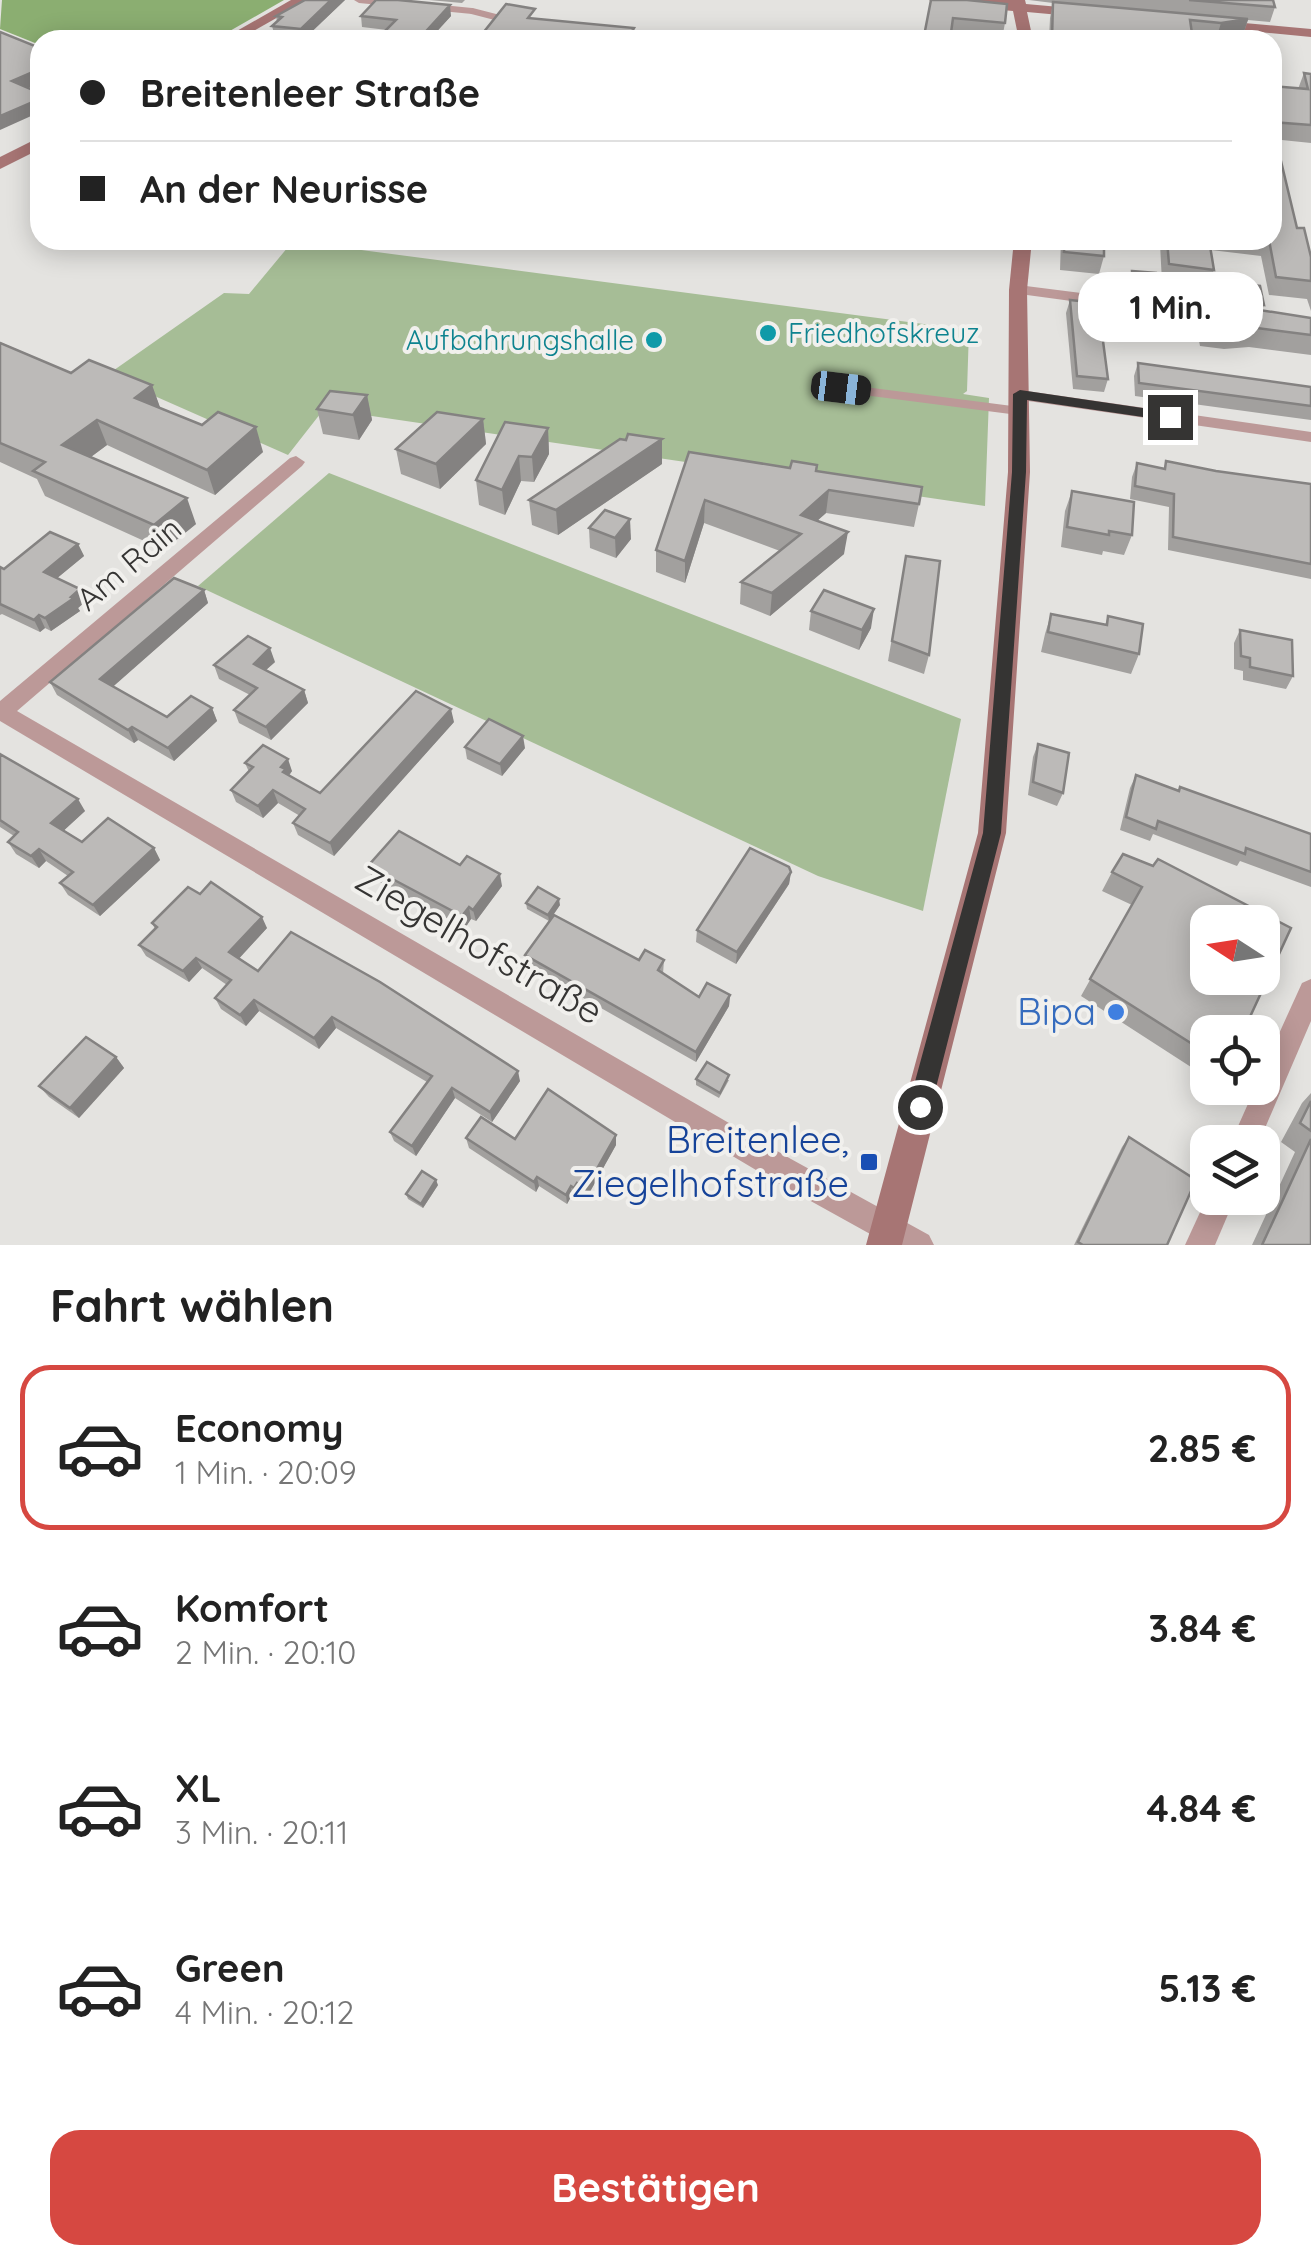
<!DOCTYPE html>
<html lang="de">
<meta charset="utf-8">
<style>
:root{--surface:#fff;--page:#f6f6f6;--text:#222;--muted:#767676;--line:#e0e0e0;--accent:#d64841}
body{margin:0;font-family:Quicksand,sans-serif;background:var(--page);color:var(--text);height:100vh;display:flex;flex-direction:column;font-size:38px;white-space:nowrap}
*{box-sizing:border-box;margin:0}
p{font-size:32px;color:var(--muted)}
.icon{flex:none;width:55px;height:55px;fill:none;stroke:currentColor;stroke-width:2;stroke-linecap:round;stroke-linejoin:round}
.map{position:relative;height:1245px;overflow:hidden}
.side{display:flex;flex-direction:column;background:var(--surface);flex:1}
.side>*{flex:none}
.top-card{position:absolute;left:30px;top:30px;width:1252px;height:220px;border-radius:30px;box-shadow:0 5px 25px #0003;display:grid;align-content:center;height:220px;padding:0 50px;background:var(--surface)}
.needle{width:65px;rotate:282deg}
.fabs{position:absolute;left:1190px;top:905px;display:grid;gap:20px}
.fabs a{display:grid;place-items:center;width:90px;height:90px;border-radius:20px;background:var(--surface);box-shadow:0 5px 25px #0003;font-size:50px}
.end{position:absolute;width:45px;height:45px;margin:-22px;border:12px solid #353433;background:#fff;box-shadow:0 0 0 5px #fff}
.from{border-radius:50%}
.bubble{position:absolute;height:70px;border-radius:30px;background:var(--surface);box-shadow:0 5px 25px #0003;font-size:32px;font-weight:700;line-height:70px;text-align:center}
.car{position:absolute;width:30px;height:60px;margin:-30px -15px;border-radius:12px;box-shadow:0 0 8px 2px #0007;background:linear-gradient(#222 24%,#8ab4d8 0 40%,#222 0 76%,#8ab4d8 0 86%,#222 0)}
.top-card b{display:flex;align-items:center;gap:35px;height:95px;font-size:38px}
.top-card b+b{border-top:2px solid var(--line)}
.top-card i{width:25px;height:25px;background:var(--text)}
ul{padding:0;list-style:none}
li{display:flex;align-items:center;gap:30px;height:165px;margin:0 20px 15px;padding:0 30px;border:5px solid transparent;border-radius:30px}
li div{flex:1}
li b{display:block;font-size:38px}
li em{font-style:normal;font-weight:700}
li.current{border-color:var(--accent)}
li>.icon{width:90px;height:90px;stroke-width:1.5}
h2{padding:0 50px;font-size:45px;line-height:120px}
.action{display:flex;gap:20px;margin-top:auto;padding:20px 50px}
.action a{flex:1;height:115px;border-radius:30px;background:var(--accent);color:#fff;font-size:40px;font-weight:700;line-height:115px;text-align:center}
.map>svg:first-child{display:block}
.green{fill:#a6bd96}
.forest{fill:#8bae71}
.lines{fill:none;stroke-linecap:round;stroke-linejoin:round}
.lane-far1{stroke:#bc9998;stroke-width:6}
.lane{stroke:#bc9998;stroke-width:8}
.street{fill:#bc9998;fill-rule:evenodd}
.secondary{fill:#a77574;fill-rule:evenodd}
.wall{fill:#a2a09e}
.shaded-wall{fill:#848281}
.building{fill:#bcbab8;stroke:#848281;stroke-width:2.5;fill-rule:evenodd}
.route{fill:#353433}
.culture-dot{fill:#0f9aa8;stroke:#f1f0ed;stroke-width:4}
.shop-dot{fill:#3f7fe0;stroke:#f1f0ed;stroke-width:4}
.transit-dot{fill:#1a4fb4;stroke:#f1f0ed;stroke-width:4}
.labels{text-anchor:middle;stroke-width:8;stroke-linejoin:round;paint-order:stroke}
.far-culture-label{font-size:28px;fill:#0d838f;stroke:#f1f0ed;text-anchor:start}
.street-label{font-size:32px;fill:#353433;stroke:#f1f0ed}
.near-street-label{font-size:38px;fill:#353433;stroke:#f1f0ed}
.near-shop-label{font-size:38px;fill:#366cbe;stroke:#f1f0ed;text-anchor:end}
.near-transit-label{font-size:38px;fill:#164399;stroke:#f1f0ed;text-anchor:end}
</style>
<div class="map">
<svg width="1311" height="1245" viewBox="0 0 1311 1245">
<rect width="100%" height="100%" fill="#e4e3e0"/>
<g class="green">
<path d="M293 241 969 330 967 391 963 394 989 398 985 506 324 409 288 455 107 375 224 293 249 294Z"/>
<path d="M329 473 961 719 923 911 818 876 198 586Z"/>
</g>
<path class="forest" d="M284 0 214 40H40V45L0 29 2 0Z"/>
<g class="lines">
<path class="lane-far1" d="M472 11 507 20"/>
<path class="lane" d="M841 388 1019 411"/>
<g class="street">
<path d="M354 0H392L472 8 477 11 472 14 359 3Z"/>
<path d="M1018 285 1160 303 1168 308 1160 313 1013 293 1010 290Z"/>
<path d="M1020 390 1311 432V442L1014 399 1012 395Z"/>
<path d="M296 456 305 462 302 466 17 711 791 1159 929 1235 934 1245H890L771 1179 0 721V701L290 458Z"/>
<path d="M1311 979V1021L1259 1142H1231L1255 1088H1262V1071L1302 983Z"/>
<path d="M1208 1195 1235 1198 1215 1245H1185Z"/>
</g>
<g class="secondary">
<path d="M291 0H308L238 40H221Z"/>
<path d="M929 0H1025L1026 4 1082 9 1089 13 1082 17 1027 12 1033 40H1019L1013 11 936 4Z"/>
<path d="M1211 20 1311 29V37L1206 27V21Z"/>
<path d="M40 137V149L0 169V157Z"/>
<path d="M1014 240H1032L1027 290 1030 472 1006 833 902 1245H866L978 833 1008 472 1009 290Z"/>
</g>
</g>
<g class="wall">
<path d="M305 0H345L303 40 275 37 272 26 277 22 276 16Z"/>
<path d="M429 0H465L462 3Z"/>
<path d="M931 0 1005 23 1002 39 950 34V40L924 36Z"/>
<path d="M1029 0H1273L1275 7 1270 22 1248 20 1243 35 1216 39 1193 37V40H1049L1050 18 1053 3Z"/>
<path d="M361 16H451L429 40H379L387 30 362 27Z"/>
<path d="M1304 73 1311 74V143L1272 139V86L1298 89Z"/>
<path d="M1297 228 1311 281V311L1307 299 1269 295 1261 256 1211 250 1214 270 1207 288 1162 282 1160 244 1125 240H1272Z"/>
<path d="M1061 240H1104V256L1099 274 1060 270Z"/>
<path d="M1132 271 1158 292 1156 296 1164 300 1218 304 1216 287 1218 281 1264 305 1262 310 1311 318V355L1249 347 1224 349 1200 346 1199 341 1132 333 1131 312 1137 296 1131 295 1130 277Z"/>
<path d="M1070 300 1108 379 1104 392 1073 389 1066 313Z"/>
<path d="M0 342 71 373 152 385 160 408 263 452 215 495 107 445 91 457 196 524 164 550 45 496 37 479 0 462Z"/>
<path d="M1138 363 1311 387V420L1135 396 1134 376Z"/>
<path d="M367 395 372 420 359 440 323 434 317 409Z"/>
<path d="M483 419 486 444 440 489 401 474 396 449Z"/>
<path d="M548 428 549 454 534 482 521 481 505 515 479 505 476 480Z"/>
<path d="M689 452 816 472 919 504 914 527 826 513 817 521 844 554 770 616 740 604 741 582 780 551 704 523 685 583 656 572V550Z"/>
<path d="M1166 461 1216 471 1311 484V579L1168 550 1169 507 1130 499 1132 477 1137 463 1164 468Z"/>
<path d="M662 464 558 535 532 525 529 500Z"/>
<path d="M1072 491 1132 535 1124 555 1103 551 1102 555 1061 547 1065 511Z"/>
<path d="M589 528 631 539 616 558 590 548Z"/>
<path d="M78 544 84 556 57 578 80 589 86 601 78 608 80 611 51 631 45 628 40 632 2 614 0 615V567L4 569Z"/>
<path d="M906 556 929 655 924 674 888 661Z"/>
<path d="M204 590 208 603 113 686 167 717 212 708 217 721 174 761 138 740 134 743 57 695 50 682Z"/>
<path d="M811 611 871 628 859 650 809 630Z"/>
<path d="M1051 614 1105 625 1108 616 1139 654 1131 674 1041 652 1045 634Z"/>
<path d="M1240 630 1293 676 1286 689 1243 680V671L1234 669V643Z"/>
<path d="M275 662 266 670 304 690 308 703 271 740 239 723 234 710 250 695 219 679 214 665Z"/>
<path d="M454 722 334 856 298 835 293 823 300 816 278 803 263 818 236 802 231 790 249 772 245 763 292 771 289 776 320 793Z"/>
<path d="M1038 744 1063 793 1057 806 1028 795 1033 757Z"/>
<path d="M465 747 525 748 502 776 467 759Z"/>
<path d="M0 754 85 811 64 830 82 842 154 848 160 860 100 916 68 895 60 883 68 876 46 861 39 868 16 854 8 842 14 836 0 827Z"/>
<path d="M1136 775 1178 791 1180 787 1311 834V887L1240 861 1237 866 1153 834 1150 841 1120 830 1130 788Z"/>
<path d="M460 865 502 886 476 921 471 919 465 928 372 878 368 866Z"/>
<path d="M1153 866 1208 1032V1078L1081 996 1132 905 1102 891 1112 872Z"/>
<path d="M791 872 789 884 736 964 696 942 697 930Z"/>
<path d="M200 894 267 928 239 958 258 971 520 1081 492 1122 455 1098 416 1156 394 1141 390 1132 427 1082 336 1028 319 1049 259 1011 246 1026 221 1009 215 998 227 985 202 968 189 982 146 956 139 945 155 929 152 923Z"/>
<path d="M526 903 560 905 549 921 527 909Z"/>
<path d="M525 955 664 960 663 974 699 997 730 995 729 1006 696 1062 527 966Z"/>
<path d="M116 1057 124 1068 79 1118 49 1097 39 1086Z"/>
<path d="M696 1079 729 1080 719 1098 696 1085Z"/>
<path d="M1311 1093V1245H1252L1295 1152 1281 1142 1302 1103Z"/>
<path d="M616 1135V1145L587 1197 578 1192 575 1197 572 1195 567 1204 539 1186 536 1192 469 1148 466 1138 515 1139Z"/>
<path d="M1129 1137 1167 1245H1074L1122 1147Z"/>
<path d="M438 1185 423 1208 408 1199 406 1194Z"/>
</g>
<g class="shaded-wall">
<path d="M331 0H345L303 40 301 29Z"/>
<path d="M450 5 451 16 429 40H418Z"/>
<path d="M1248 19 1243 35 1216 39 1221 23Z"/>
<path d="M634 28V40H627Z"/>
<path d="M40 69V83L16 93 12 81Z"/>
<path d="M40 99V112L0 130V116Z"/>
<path d="M152 385 161 410 135 398Z"/>
<path d="M367 395 372 420 359 440 353 415Z"/>
<path d="M483 419 486 444 440 489 436 464Z"/>
<path d="M97 420 107 445 73 470 62 445Z"/>
<path d="M256 427 263 452 215 495 207 470Z"/>
<path d="M548 428 549 454 534 482 532 457Z"/>
<path d="M662 439V464L558 535 556 510Z"/>
<path d="M519 456 521 481 505 515 502 490Z"/>
<path d="M829 490 826 513 801 535V515Z"/>
<path d="M187 498 196 524 164 550 154 525Z"/>
<path d="M705 500 704 523 685 583V561Z"/>
<path d="M630 519 631 539 616 558 615 538Z"/>
<path d="M848 532 844 554 770 616 772 593Z"/>
<path d="M78 544 84 556 50 584 44 572Z"/>
<path d="M80 589 86 601 78 608 80 611 51 631 45 618Z"/>
<path d="M204 590 208 603 107 692 100 679Z"/>
<path d="M874 609 871 628 859 650 862 630Z"/>
<path d="M39 615 45 628 40 632 34 620Z"/>
<path d="M270 648 275 662 258 677 254 664Z"/>
<path d="M304 690 308 703 271 740 266 727Z"/>
<path d="M212 708 217 721 174 761 168 748Z"/>
<path d="M451 709 454 722 334 856 330 843Z"/>
<path d="M132 727 138 740 134 743 128 730Z"/>
<path d="M523 736 525 748 502 776 500 764Z"/>
<path d="M288 759 292 771 288 776 287 785 281 767Z"/>
<path d="M273 790 278 803 263 818 258 806Z"/>
<path d="M78 799 85 811 59 835 51 823Z"/>
<path d="M154 848 160 860 100 916 93 905Z"/>
<path d="M39 849 46 861 39 868 31 856Z"/>
<path d="M791 872 789 884 736 964 737 952Z"/>
<path d="M500 874 502 886 476 921 473 910Z"/>
<path d="M559 899 560 905 549 921 548 915Z"/>
<path d="M469 907 471 919 465 928 462 916Z"/>
<path d="M262 917 267 928 235 963 229 952Z"/>
<path d="M196 958 202 968 189 982 183 971Z"/>
<path d="M730 995 729 1006 696 1062V1052Z"/>
<path d="M254 1000 259 1011 246 1026 240 1015Z"/>
<path d="M332 1017 336 1028 319 1049 314 1038Z"/>
<path d="M116 1057 124 1068 79 1118 70 1108Z"/>
<path d="M518 1071 520 1081 492 1122 490 1112Z"/>
<path d="M452 1088 455 1098 416 1156 412 1146Z"/>
<path d="M616 1135V1145L587 1197 586 1188Z"/>
<path d="M537 1177 539 1186 536 1192 534 1182Z"/>
<path d="M436 1180 438 1185 423 1208 421 1204Z"/>
<path d="M571 1186 572 1195 567 1204 566 1195Z"/>
</g>
<g class="building">
<path d="M305 0H331L301 29 272 26 282 17 276 16Z"/>
<path d="M376 0H398L450 5 418 40H393L378 38 396 20 361 16Z"/>
<path d="M931 0H967L1007 4 1005 23 953 18 950 40H915L916 36H924Z"/>
<path d="M1189 0H1273L1275 7Z"/>
<path d="M1053 2 1248 19 1221 23 1190 20 1193 40H1052Z"/>
<path d="M506 4 535 9 528 18 634 28 627 40H502L479 38Z"/>
<path d="M0 32 40 48V69L12 81 40 93V99L0 116Z"/>
<path d="M1304 73 1311 74V125L1272 122V86L1308 89Z"/>
<path d="M1272 155 1280 157 1297 228H1304L1311 257V281L1276 277 1269 240H1272Z"/>
<path d="M1065 240H1104V256L1064 252Z"/>
<path d="M1167 240H1209L1214 270 1169 264Z"/>
<path d="M1132 271 1156 273 1158 292 1133 289Z"/>
<path d="M1218 281 1260 286 1264 305 1221 299Z"/>
<path d="M1137 293 1163 297 1164 300 1228 305 1311 318V335L1257 328 1231 330 1207 327 1206 323 1138 314Z"/>
<path d="M1070 300 1098 303 1108 379 1077 376Z"/>
<path d="M0 343 71 373 89 360 152 385 135 398 202 425 218 412 256 427 207 470 97 420 62 445 187 498 154 525 33 471 45 462 0 443Z"/>
<path d="M1138 363 1311 387V406L1139 383Z"/>
<path d="M330 391 367 395 353 415 317 409Z"/>
<path d="M437 412 483 419 436 464 396 449Z"/>
<path d="M505 422 548 428 532 457 519 456 502 490 476 480Z"/>
<path d="M628 434 662 439 556 510 529 500 620 439 626 440Z"/>
<path d="M689 452 790 468 792 461 817 465 816 471 922 487 919 504 829 490 801 515 848 532 772 593 741 582 801 534 705 500 685 561 656 550Z"/>
<path d="M1166 461 1216 471 1311 484V564L1173 537 1174 494 1135 486 1137 463 1165 469Z"/>
<path d="M1072 491 1134 502 1132 535 1109 531V535L1067 527Z"/>
<path d="M605 510 630 519 615 538 589 528Z"/>
<path d="M50 532 78 544 44 572 80 589 71 597 74 598 45 618 39 615 34 620 0 604V567L4 569Z"/>
<path d="M906 556 940 561 929 655 892 641Z"/>
<path d="M174 578 204 590 100 679 167 717 191 696 212 708 168 748 132 727 128 730 50 682Z"/>
<path d="M824 590 874 609 862 630 811 611Z"/>
<path d="M1051 614 1107 625 1108 616 1143 624 1139 654 1048 632Z"/>
<path d="M1240 630 1292 640 1293 676 1250 667V658L1241 656Z"/>
<path d="M248 636 270 648 254 664 304 690 266 727 234 710 257 688 214 665Z"/>
<path d="M416 691 451 709 330 843 293 823 305 809 273 790 258 806 231 790 253 767 245 763 263 745 288 759 281 767 286 769 283 772 320 793Z"/>
<path d="M489 719 523 736 500 764 465 747Z"/>
<path d="M1038 744 1069 753 1063 793 1033 782Z"/>
<path d="M0 754 78 799 51 823 82 842 108 818 154 848 93 905 60 883 73 872 39 849 31 856 8 842 18 832 0 820Z"/>
<path d="M1136 775 1179 791 1180 787 1311 834V872L1246 848 1245 854 1158 821 1156 829 1126 817Z"/>
<path d="M399 831 460 865 467 856 500 874 473 910 469 907 462 916 368 866Z"/>
<path d="M750 848 789 867 791 872 737 952 697 930Z"/>
<path d="M1123 854 1153 866 1158 859 1291 928 1243 1032H1208V1054L1090 979 1142 887 1112 872ZM1208 922H1262V978H1208Z"/>
<path d="M211 882 262 917 229 952 258 971 291 932 380 982 518 1071 490 1112 452 1088 412 1146 390 1132 432 1076 332 1017 314 1038 254 1000 240 1015 215 998 231 980 196 958 183 971 139 945 157 927 152 923 188 887 200 894Z"/>
<path d="M538 887 559 899 548 915 526 903Z"/>
<path d="M554 915 639 960 645 950 664 960 658 970 699 997 707 983 730 995 696 1052 525 955Z"/>
<path d="M86 1037 116 1057 70 1108 39 1086Z"/>
<path d="M707 1062 729 1075 720 1093 696 1079Z"/>
<path d="M548 1089 616 1135 586 1188 577 1183 574 1188 571 1186 566 1195 537 1177 534 1182 466 1138 481 1117 515 1139Z"/>
<path d="M1311 1101V1131L1300 1123Z"/>
<path d="M1129 1137 1196 1180 1167 1245H1083L1078 1242Z"/>
<path d="M1311 1139V1245H1262Z"/>
<path d="M422 1171 436 1180 421 1204 406 1194Z"/>
</g>
<path class="route" d="M1020 390 1170 412 1177 417 1170 421 1027 400 1026 472 1001 833 931 1107 927 1115 920 1118 912 1115 908 1107 983 833 1012 472 1013 394Z"/>
<g class="culture-dot">
<circle cx="768" cy="333" r="10"/>
<circle cx="654" cy="340" r="10"/>
</g>
<circle class="shop-dot" cx="1116" cy="1012" r="10"/>
<rect class="transit-dot" x="859" y="1152" width="20" height="20" rx="5"/>
<g class="labels">
<g class="far-culture-label">
<text x="788" y="343">Friedhofskreuz</text>
<text x="634" y="350" text-anchor="end">Aufbahrungshalle</text>
</g>
<g class="street-label">
<text transform="translate(129 564) rotate(-40)" y="11">Am Rain</text>
</g>
<g class="near-street-label">
<text transform="translate(479 945) rotate(30)" y="13">Ziegelhofstraße</text>
</g>
<g class="near-shop-label">
<text x="1096" y="1025">Bipa</text>
</g>
<g class="near-transit-label">
<text x="849" y="1153">Breitenlee,<tspan x="849" dy="44">Ziegelhofstraße</tspan></text>
</g>
</g>
</svg>
<div class="fabs">
<a><svg class="needle" viewBox="-14 -14 28 28"><path d="M0-13l5 13h-10z" fill="#e53935"/><path d="M0 13l5-13h-10z" fill="#767676"/></svg></a>
<a><svg class="icon" aria-label="locate" viewBox="0 0 24 24"><circle cx="12" cy="12" r="6"/><path d="M12 2v4M12 18v4M2 12h4M18 12h4"/></svg></a>
<a><svg class="icon" aria-label="layers" viewBox="0 0 24 24"><path d="M12 4l9 5-9 5-9-5zM3 14l9 5 9-5"/></svg></a>
</div>
<i class="end from" style="left:920px;top:1107px"></i>
<i class="end" style="left:1170px;top:417px"></i>
<div class="bubble" style="left:1078px;top:272px;width:185px">1 Min.</div>
<i class="car" style="left:841px;top:388px;rotate:97deg"></i>
<div class="top-card">
<b><i class="from"></i>Breitenleer Straße</b>
<b><i></i>An der Neurisse</b>
</div>
</div>
<section class="side">
<h2>Fahrt wählen</h2>
<ul>
<li class="current"><svg class="icon" aria-label="car" viewBox="0 0 24 24"><path d="M5 17H2v-5l4-1 3-4h7l3 4 3 1v5h-3M9 17h6M6 11h13"/><circle cx="7" cy="17" r="2"/><circle cx="17" cy="17" r="2"/></svg><div><b>Economy</b><p>1 Min. · 20:09</p></div><em>2.85 €</em></li>
<li><svg class="icon" aria-label="car" viewBox="0 0 24 24"><path d="M5 17H2v-5l4-1 3-4h7l3 4 3 1v5h-3M9 17h6M6 11h13"/><circle cx="7" cy="17" r="2"/><circle cx="17" cy="17" r="2"/></svg><div><b>Komfort</b><p>2 Min. · 20:10</p></div><em>3.84 €</em></li>
<li><svg class="icon" aria-label="car" viewBox="0 0 24 24"><path d="M5 17H2v-5l4-1 3-4h7l3 4 3 1v5h-3M9 17h6M6 11h13"/><circle cx="7" cy="17" r="2"/><circle cx="17" cy="17" r="2"/></svg><div><b>XL</b><p>3 Min. · 20:11</p></div><em>4.84 €</em></li>
<li><svg class="icon" aria-label="car" viewBox="0 0 24 24"><path d="M5 17H2v-5l4-1 3-4h7l3 4 3 1v5h-3M9 17h6M6 11h13"/><circle cx="7" cy="17" r="2"/><circle cx="17" cy="17" r="2"/></svg><div><b>Green</b><p>4 Min. · 20:12</p></div><em>5.13 €</em></li>
</ul>
<div class="action"><a>Bestätigen</a></div>
</section>
